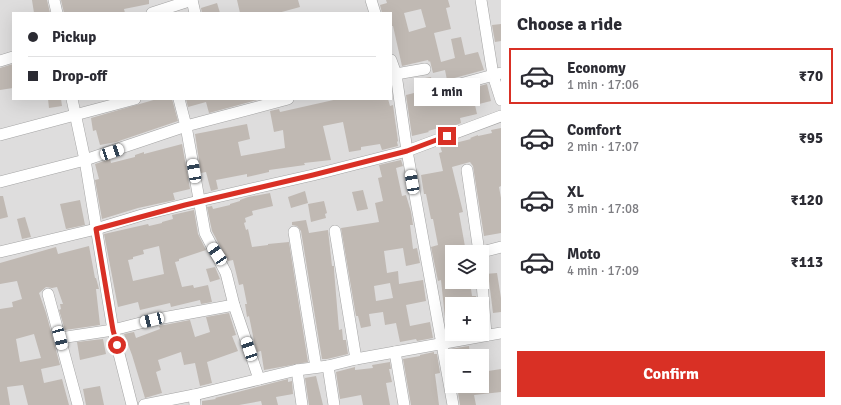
<!DOCTYPE html>
<meta charset="utf-8">
<style>
:root{--surface:#fff;--page:#f2f2f3;--text:#2b2b33;--muted:#7c7c81;--line:#e1e1e2;--accent:#d93025}
body{margin:0;font-family:Signika,sans-serif;background:var(--page);color:var(--text);height:100vh;display:flex;flex-direction:column;font-size:15px;white-space:nowrap}
*{box-sizing:border-box;margin:0}
p{font-size:13px;color:var(--muted)}
.icon{flex:none;width:22px;height:22px;fill:none;stroke:currentColor;stroke-width:2;stroke-linecap:round;stroke-linejoin:round}
.map{position:relative;flex:1;overflow:hidden}
.details{display:flex;flex-direction:column;background:var(--surface);width:340px}
.details>*{flex:none}
.hud{position:absolute;left:12px;top:12px;width:380px;height:88px;border-radius:0px;box-shadow:0 4px 16px #0002;display:grid;align-content:center;height:88px;padding:0 16px;background:var(--surface)}
.controls{position:absolute;left:445px;top:245px;display:grid;gap:8px}
.controls a{display:grid;place-items:center;width:44px;height:44px;border-radius:0px;background:var(--surface);box-shadow:0 4px 16px #0002;font-size:20px}
.end{position:absolute;width:18px;height:18px;margin:-9px;border:5px solid #d93025;background:#fff;box-shadow:0 0 0 2px #fff}
.from{border-radius:50%}
.bubble{position:absolute;height:28px;border-radius:0px;background:var(--surface);box-shadow:0 4px 16px #0002;font-size:13px;font-weight:700;line-height:28px;text-align:center}
.car{position:absolute;width:12px;height:24px;margin:-12px -6px;border-radius:5px;box-shadow:0 0 3px 1px #0007;background:linear-gradient(#fff 24%,#345 0 40%,#fff 0 76%,#345 0 86%,#fff 0)}
.hud b{display:flex;align-items:center;gap:14px;height:38px;font-size:15px}
.hud b+b{border-top:1px solid var(--line)}
.hud i{width:10px;height:10px;background:var(--text)}
ul{padding:0;list-style:none}
li{display:flex;align-items:center;gap:12px;height:56px;margin:0 8px 6px;padding:0 8px;border:2px solid transparent;border-radius:0px}
li div{flex:1}
li b{display:block;font-size:15px}
li em{font-style:normal;font-weight:700}
li.current{border-color:var(--accent)}
li>.icon{width:36px;height:36px;stroke-width:1.5}
h2{padding:0 16px;font-size:18px;line-height:48px}
.cta{display:flex;gap:8px;margin-top:auto;padding:8px 16px}
.cta a{flex:1;height:46px;border-radius:0px;background:var(--accent);color:#fff;font-size:16px;font-weight:700;line-height:46px;text-align:center}
main{display:flex;flex:1;min-height:0}
.map>svg:first-child{display:block}
.residential{fill:#dedddd;fill-rule:evenodd}
.building{fill:#c0b9b3;fill-rule:evenodd}
.lines{fill:none;stroke-linecap:round;stroke-linejoin:round}
.minor-casing{stroke:#a4a4a4;stroke-width:12}
.minor{stroke:#fff;stroke-width:11}
.route{stroke:#d93025;stroke-width:5}
</style>
<main>
<div class="map">
<svg width="501" height="405" viewBox="0 0 501 405">
<rect width="100%" height="100%" fill="#f0ede7"/>
<path class="residential" d="M0 0H501V405H0ZM13 13H391V99H13ZM452 252H482V282H452ZM452 304H482V334H452ZM452 356H482V386H452Z"/>
<g class="building">
<path d="M32 0H47L50 13H34Z"/>
<path d="M61 0H149V4L124 9 125 13H64Z"/>
<path d="M237 0H298L300 7 278 13H240Z"/>
<path d="M386 0H448L450 7 446 8 451 29 434 33 441 62 455 58 451 39 461 37 465 55 478 52 484 70 447 80 445 70 433 73 430 61 429 62 428 60 402 66 393 26H391V13H382L380 5 387 3ZM421 9 426 27 409 32 404 13Z"/>
<path d="M217 3 220 13H202L201 8Z"/>
<path d="M501 24V41L495 42 492 25Z"/>
<path d="M13 64V88L0 90V68Z"/>
<path d="M431 77 433 85 431 91 436 97H440L487 84 491 101 475 105 477 114 460 118 461 123 449 128V125L428 131 429 132 412 136 406 95 422 91 419 79Z"/>
<path d="M48 99H61L62 106 49 108Z"/>
<path d="M157 99H172L178 121 116 142 100 145 96 130 93 131 91 118Z"/>
<path d="M186 99H261L209 113 206 102 188 107Z"/>
<path d="M338 99H388L390 106 393 105 398 141 397 142 398 146 382 150 380 144 361 147V150L349 152 343 122 323 126 331 160 304 163 305 165 269 170V172L256 175 247 177V174L216 180 218 189 211 191 206 172 201 173 195 134 247 124 250 139 238 142 241 156 285 148 283 130 274 132 270 111 279 109 280 112Z"/>
<path d="M501 128V186L499 187 501 198V233L484 236 473 166 470 162 452 167 463 212 459 213 466 252H452V282H470L472 296H476L477 304H452V317L445 318 441 280 438 281 431 247 438 245 433 219H431L426 194H424L421 175 443 171 439 153 442 152 440 146 454 141 455 143 471 139 470 138 478 135V136L492 133 491 130Z"/>
<path d="M182 144 190 189 173 193 175 200 138 208 102 219 95 180 99 179 95 164 110 159 111 163 135 157V155L144 152V154Z"/>
<path d="M401 160 403 166 396 168 402 196 406 195 411 212 413 225H410L413 249 417 248 420 263 406 266 403 248 384 251 387 273 398 271 399 284 423 280 426 301 406 305 410 326 430 322 433 338 417 341 416 339 400 342 396 323 385 325 383 312 369 314 371 326 361 328 358 316H356L341 228 379 222 375 203 383 201 378 178 382 177 379 165ZM390 283 393 298 376 301 374 286Z"/>
<path d="M363 190 368 209 357 211 352 192Z"/>
<path d="M305 191 308 203 291 208 288 197Z"/>
<path d="M270 193 273 206 252 211 253 215 245 218 246 222 244 223 246 230 248 229 252 247 268 245V244L289 242 308 362 264 370 261 351 257 352 254 341 249 316 247 317 245 304H247L243 284 239 285 233 260 228 261 212 231 207 207 212 206 213 209 230 205V204L240 201V200L248 197Z"/>
<path d="M0 196H3L8 217 0 219Z"/>
<path d="M80 200 85 225 66 229 60 204Z"/>
<path d="M324 201 327 213 325 214 326 218 311 222 308 204Z"/>
<path d="M194 210 198 234 206 250 179 259V261L175 262 182 287 193 285 194 288 208 285 212 302 201 304 200 300 171 307 170 303 140 310 138 302 118 307 104 234 148 224 149 226 162 223V222L173 219 172 215ZM159 246 164 274 133 281 128 260 133 259V257L144 254 143 250Z"/>
<path d="M25 217 31 237 22 239 17 219Z"/>
<path d="M306 220 309 233 328 230 332 266H334V270L339 330 342 329 343 340H346L347 348 348 354 327 359H322L301 231 297 226 292 225V222Z"/>
<path d="M89 246 95 278H96L99 289H96L100 325 65 330 59 310 61 309 60 304H63L57 287 52 288 46 287 39 293 46 313 60 365 41 369 44 383 62 379 69 405H28L23 385 7 387 10 405H0V309L13 307 12 302 22 299 17 281 0 284V263L56 247 58 254ZM34 334 41 358 20 362 16 339Z"/>
<path d="M215 267 220 279 210 282 206 269Z"/>
<path d="M497 273 501 298V312L493 313 489 281 485 274Z"/>
<path d="M229 313 236 335 232 336 238 351 207 362 212 383 200 386 195 363 184 365 181 352 158 360 161 370 156 372 162 393 145 398 132 355 124 334 134 332 136 338 160 329 159 326 190 320 195 337 210 332 206 317Z"/>
<path d="M103 339 106 354 80 360 77 342Z"/>
<path d="M469 346 470 356H452V360L450 349Z"/>
<path d="M434 352V354H437L440 373 435 374 439 405H411L403 359 420 356V355Z"/>
<path d="M390 362 391 369H389L392 382 386 383 390 405H363L361 395 340 399 336 372 355 367V370L373 368 372 365Z"/>
<path d="M501 369V392L474 395 476 405H460L457 386H483L482 372Z"/>
<path d="M316 376 323 405H309L305 378Z"/>
<path d="M288 379V382L292 381 293 394 276 397 278 405H262L261 401 239 405H202V401L216 399 215 398Z"/>
<path d="M100 386 104 405H86L83 389Z"/>
</g>
<g class="lines">
<g class="minor-casing">
<g id="minor">
<path d="M54 0 57 13"/>
<path d="M192 0 195 13"/>
<path d="M371 0 375 13"/>
<path d="M481 0 493 75 501 100"/>
<path d="M152 13 192 0"/>
<path d="M391 60 396 74 425 69"/>
<path d="M0 61 13 57"/>
<path d="M391 75 396 74 407 151 453 405"/>
<path d="M438 90 501 73"/>
<path d="M72 99 85 160 113 330 132 405"/>
<path d="M179 99 186 126 205 233 226 273 234 305 259 379"/>
<path d="M0 135 135 99"/>
<path d="M467 170 479 252"/>
<path d="M0 182 85 160 186 126 288 99"/>
<path d="M335 231 356 359"/>
<path d="M294 232 316 367"/>
<path d="M0 252 96 229 142 215 199 201 313 175 407 151 501 116"/>
<path d="M482 252 501 247"/>
<path d="M482 282 486 335"/>
<path d="M48 294 78 405"/>
<path d="M60 338 113 330 152 320 234 305"/>
<path d="M395 352 404 405"/>
<path d="M328 366 334 405"/>
<path d="M297 370 302 405"/>
<path d="M194 395 195 405"/>
<path d="M144 405 194 395 297 370 328 366 356 359 501 333"/>
</g>
</g>
<use href="#minor" class="minor"/>
</g>
<g class="lines">
<path class="route" d="M117 345 113 330 96 229 185 205 313 175 407 151 447 136"/>
</g>
</svg>
<div class="controls">
<a><svg class="icon" aria-label="layers" viewBox="0 0 24 24"><path d="M12 4l9 5-9 5-9-5zM3 14l9 5 9-5"/></svg></a>
<a>+</a>
<a>−</a>
</div>
<i class="end from" style="left:117px;top:345px"></i>
<i class="end" style="left:447px;top:136px"></i>
<div class="bubble" style="left:414px;top:78px;width:66px">1 min</div>
<i class="car" style="left:112px;top:152px;rotate:72deg"></i>
<i class="car" style="left:194px;top:171px;rotate:350deg"></i>
<i class="car" style="left:412px;top:182px;rotate:350deg"></i>
<i class="car" style="left:217px;top:254px;rotate:326deg"></i>
<i class="car" style="left:152px;top:320px;rotate:256deg"></i>
<i class="car" style="left:60px;top:338px;rotate:165deg"></i>
<i class="car" style="left:249px;top:349px;rotate:341deg"></i>
<div class="hud">
<b><i class="from"></i>Pickup</b>
<b><i></i>Drop-off</b>
</div>
</div>
<section class="details">
<h2>Choose a ride</h2>
<ul>
<li class="current"><svg class="icon" aria-label="car" viewBox="0 0 24 24"><path d="M5 17H2v-5l4-1 3-4h7l3 4 3 1v5h-3M9 17h6M6 11h13"/><circle cx="7" cy="17" r="2"/><circle cx="17" cy="17" r="2"/></svg><div><b>Economy</b><p>1 min · 17:06</p></div><em>₹70</em></li>
<li><svg class="icon" aria-label="car" viewBox="0 0 24 24"><path d="M5 17H2v-5l4-1 3-4h7l3 4 3 1v5h-3M9 17h6M6 11h13"/><circle cx="7" cy="17" r="2"/><circle cx="17" cy="17" r="2"/></svg><div><b>Comfort</b><p>2 min · 17:07</p></div><em>₹95</em></li>
<li><svg class="icon" aria-label="car" viewBox="0 0 24 24"><path d="M5 17H2v-5l4-1 3-4h7l3 4 3 1v5h-3M9 17h6M6 11h13"/><circle cx="7" cy="17" r="2"/><circle cx="17" cy="17" r="2"/></svg><div><b>XL</b><p>3 min · 17:08</p></div><em>₹120</em></li>
<li><svg class="icon" aria-label="car" viewBox="0 0 24 24"><path d="M5 17H2v-5l4-1 3-4h7l3 4 3 1v5h-3M9 17h6M6 11h13"/><circle cx="7" cy="17" r="2"/><circle cx="17" cy="17" r="2"/></svg><div><b>Moto</b><p>4 min · 17:09</p></div><em>₹113</em></li>
</ul>
<div class="cta"><a>Confirm</a></div>
</section>
</main>
